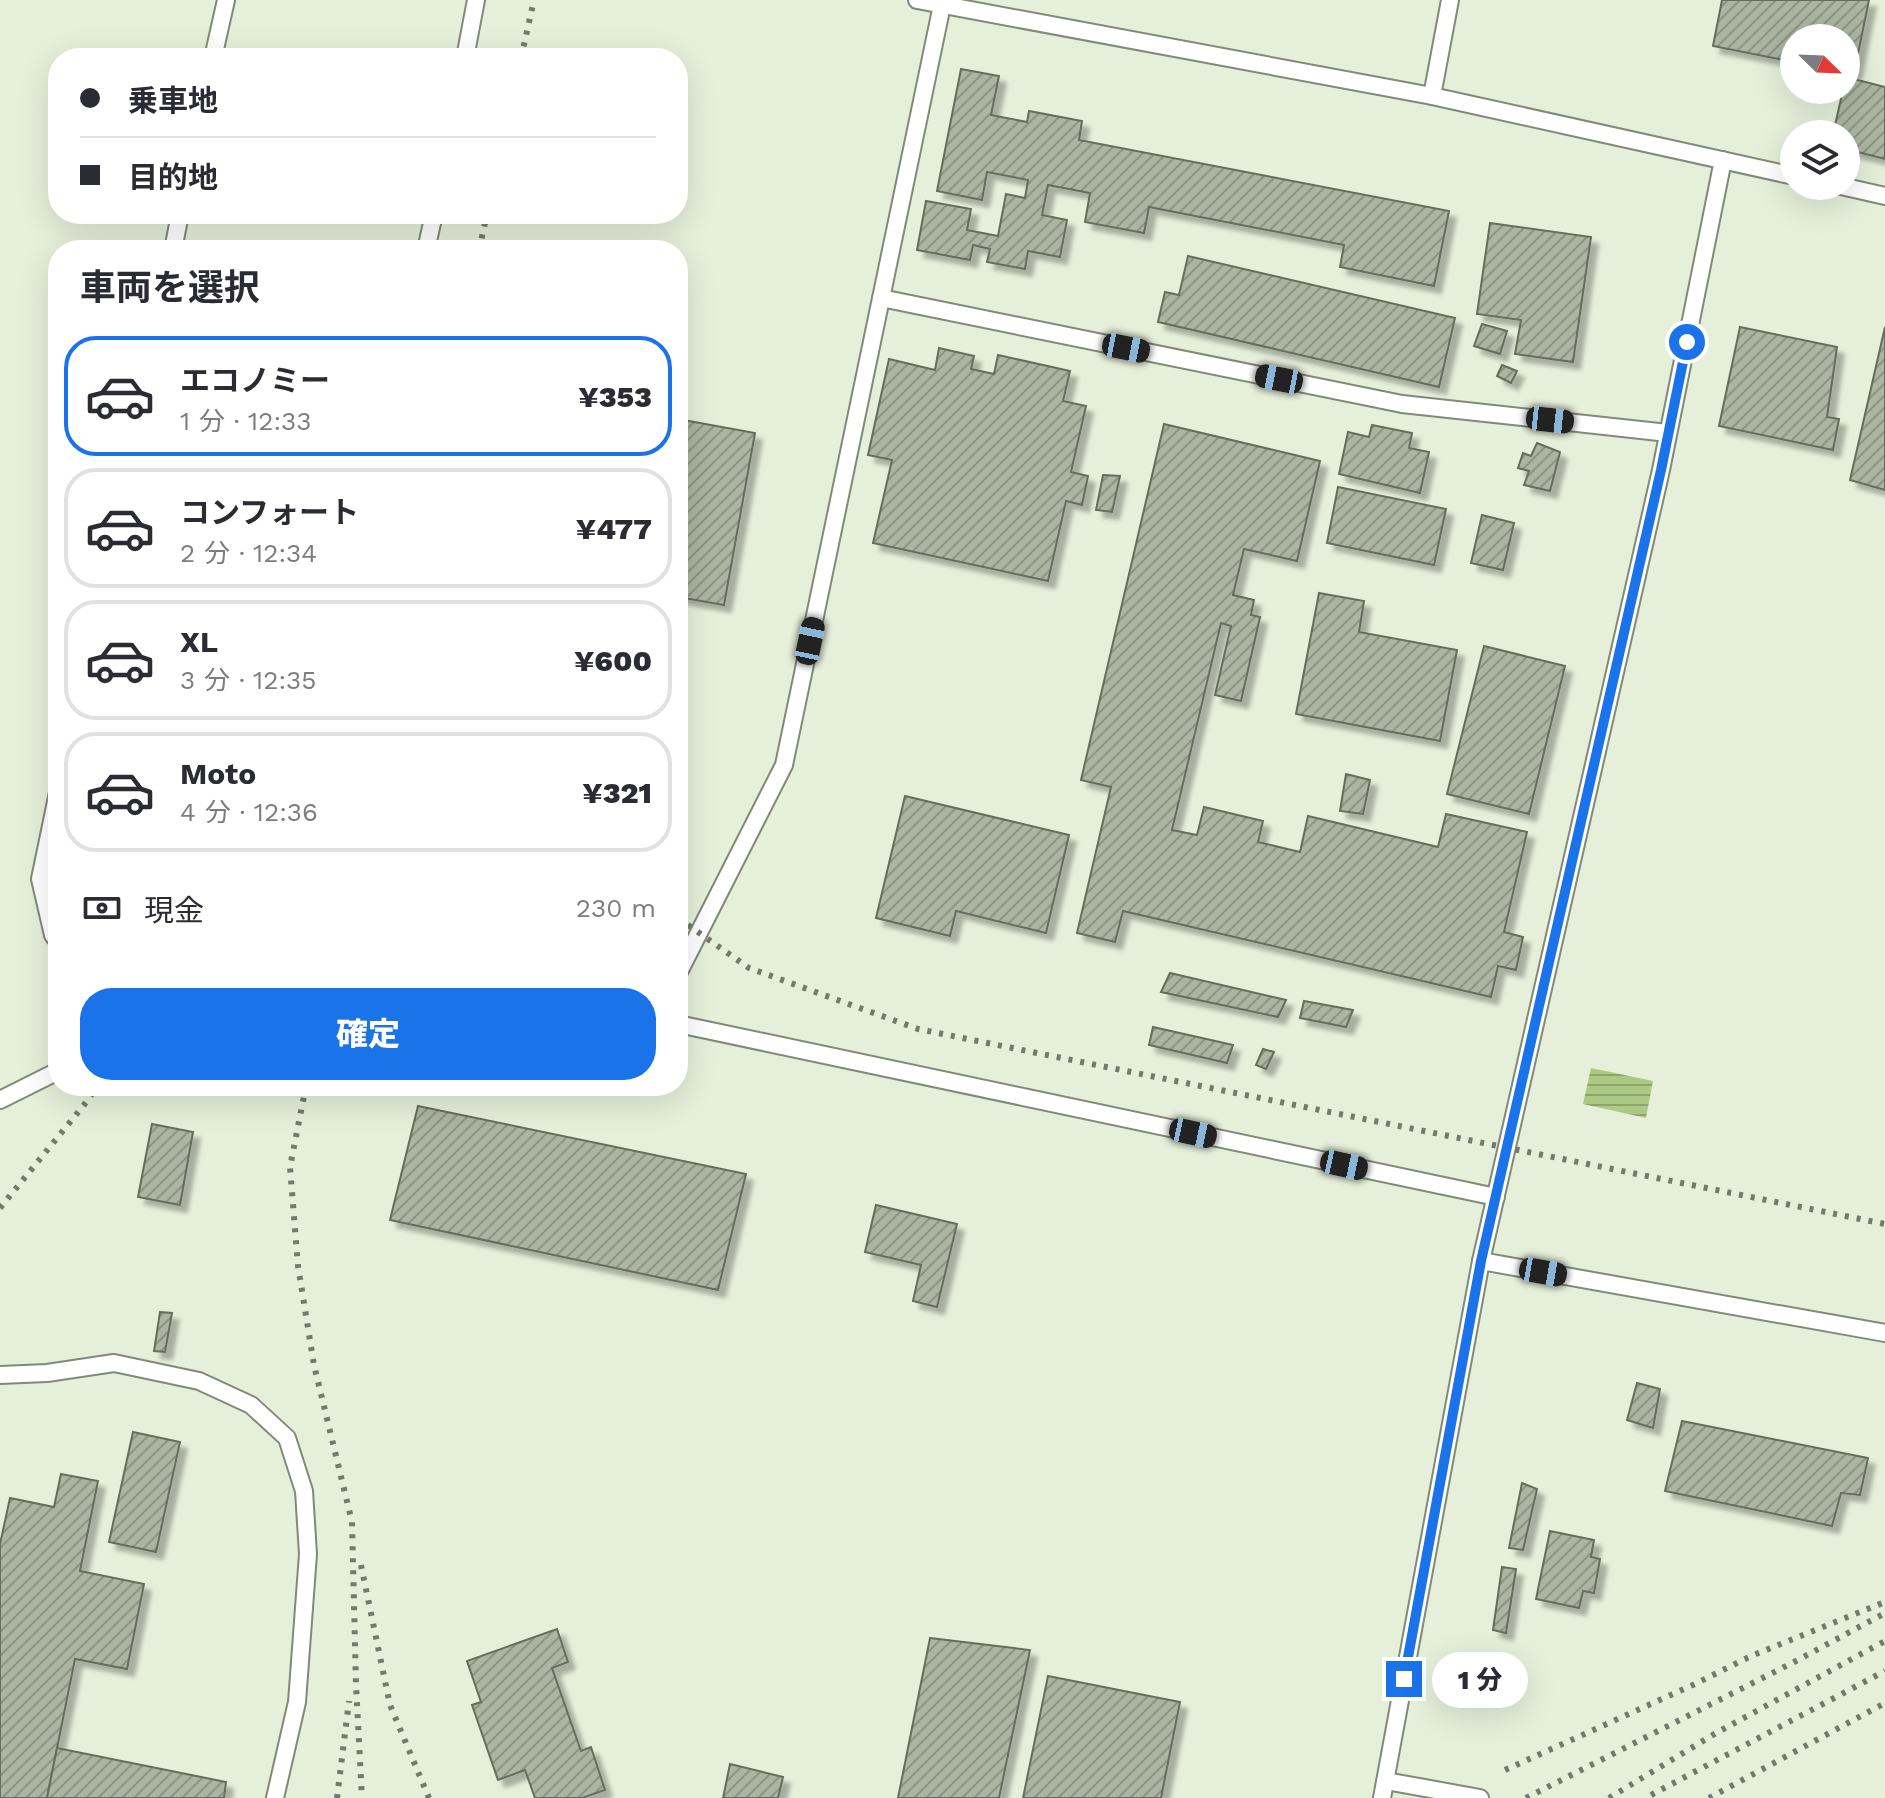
<!DOCTYPE html>
<html lang="ja">
<meta charset="utf-8">
<style>
:root{--surface:#fff;--page:#f7f7f7;--text:#2b2b33;--muted:#7c7c81;--line:#e1e1e2;--accent:#1a73e8}
body{margin:0;font-family:"Work Sans","Noto Sans JP",sans-serif;background:var(--page);color:var(--text);height:100vh;display:flex;flex-direction:column;font-size:30px;white-space:nowrap}
*{box-sizing:border-box;margin:0}
p{font-size:26px;color:var(--muted)}
.icon{flex:none;width:44px;height:44px;fill:none;stroke:currentColor;stroke-width:2;stroke-linecap:round;stroke-linejoin:round}
.map{position:relative;flex:1;overflow:hidden}
.drawer{position:absolute;left:48px;top:240px;width:640px;height:856px;display:flex;flex-direction:column;background:var(--surface);border-radius:32px;box-shadow:0 8px 32px #0002}
.drawer>*{flex:none}
.top-card{position:absolute;left:48px;top:48px;width:640px;height:176px;border-radius:32px;box-shadow:0 8px 32px #0002;display:grid;align-content:center;height:176px;padding:0 32px;background:var(--surface)}
.needle{width:52px;rotate:113deg}
.controls{position:absolute;left:1780px;top:24px;display:grid;gap:16px}
.controls a{display:grid;place-items:center;width:80px;height:80px;border-radius:50%;background:var(--surface);box-shadow:0 8px 32px #0002;font-size:40px}
.end{position:absolute;width:36px;height:36px;margin:-18px;border:10px solid #1a73e8;background:#fff;box-shadow:0 0 0 4px #fff}
.from{border-radius:50%}
.bubble{position:absolute;height:56px;border-radius:28px;background:var(--surface);box-shadow:0 8px 32px #0002;font-size:26px;font-weight:800;line-height:56px;text-align:center}
.car{position:absolute;width:24px;height:48px;margin:-24px -12px;border-radius:10px;box-shadow:0 0 6px 2px #0007;background:linear-gradient(#222 24%,#8ab4d8 0 40%,#222 0 76%,#8ab4d8 0 86%,#222 0)}
.top-card b{display:flex;align-items:center;gap:28px;height:76px;font-size:30px}
.top-card b+b{border-top:2px solid var(--line)}
.top-card i{width:20px;height:20px;background:var(--text)}
ul{padding:0;list-style:none}
li{display:flex;align-items:center;gap:24px;height:120px;margin:0 16px 12px;padding:0 16px;border:4px solid var(--line);border-radius:32px}
li div{flex:1}
li b{display:block;font-size:30px}
li em{font-style:normal;font-weight:800}
li.on{border-color:var(--accent)}
li>.icon{width:72px;height:72px;stroke-width:1.5}
h2{padding:0 32px;font-size:36px;line-height:96px}
.pay{display:flex;align-items:center;gap:20px;height:88px;padding:0 32px;font-size:30px}
.pay p{margin-inline-start:auto}
.primary-button{display:flex;gap:16px;margin-top:auto;padding:16px 32px}
.primary-button a{flex:1;height:92px;border-radius:32px;background:var(--accent);color:#fff;font-size:32px;font-weight:800;line-height:92px;text-align:center}
.map>svg:first-child{display:block}
.water{fill:url(#water-rules)}
.building{fill:url(#building-hatch);stroke:#656d5b;stroke-width:2;filter:url(#shadow)}
.lines{fill:none;stroke-linecap:round;stroke-linejoin:round}
.service-casing{stroke:#828a77;stroke-width:20}
.service{stroke:#fff;stroke-width:16}
.rail{stroke:#74796d;stroke-width:6;stroke-dasharray:4 8;stroke-linecap:butt}
.route{stroke:#1a73e8;stroke-width:10}
</style>
<div class="map">
<svg width="1885" height="1798" viewBox="0 0 1885 1798">
<defs>
<pattern id="water-rules" width="6" height="5" patternUnits="userSpaceOnUse" patternTransform="scale(2)"><rect width="6" height="5" fill="#acc983"/><path d="M0 2.5h6" fill="none" stroke="#8da46c"/></pattern>
<pattern id="building-hatch" width="6" height="6" patternUnits="userSpaceOnUse" patternTransform="scale(2)"><rect width="6" height="6" fill="#acb5a1"/><path d="M-1 1l2-2M0 6l6-6M5 7l2-2" fill="none" stroke="#8d9484"/></pattern>
<filter id="shadow"><feDropShadow dx="7" dy="7" stdDeviation="2" flood-color="#0004"/></filter>
</defs>
<rect width="100%" height="100%" fill="#e6efda"/>
<path class="water" d="M1591 1068 1653 1081 1646 1118 1583 1104Z"/>
<g class="building">
<path d="M1722 0H1869L1854 73 1846 71V38H1794V62L1713 46Z"/>
<path d="M961 69 999 76 991 115 1027 122 1029 111 1082 121 1079 140 1449 211 1434 286 1340 267 1344 245 1149 207 1144 233 1085 222 1090 193 1048 185 1042 215 1067 220 1060 257 1028 251 1025 269 987 262 990 249 973 245 970 260 917 250 926 201 971 209 967 230 998 236 1006 194 1025 198 1028 180 987 172 982 200 937 191Z"/>
<path d="M1846 77 1885 87V159L1846 149V134H1833L1843 90H1846Z"/>
<path d="M1490 223 1591 237 1573 362 1515 354 1521 320 1477 314Z"/>
<path d="M1188 256 1455 318 1439 387 1158 322 1165 292 1179 295Z"/>
<path d="M1482 324 1507 331 1500 354 1474 346Z"/>
<path d="M1740 327 1837 347 1827 417 1839 419 1833 450 1719 426Z"/>
<path d="M1885 327V490L1850 480Z"/>
<path d="M939 348 974 356 971 369 994 374 998 355 1070 371 1063 401 1086 406 1071 472 1088 476 1082 505 1066 501 1048 581 873 543 892 460 868 455 889 359 935 370Z"/>
<path d="M1502 365 1517 371 1511 383 1497 376Z"/>
<path d="M678 419 755 433 724 605 678 597Z"/>
<path d="M1164 424 1320 461 1297 561 1244 549 1233 595 1254 600 1251 615 1260 617 1241 701 1215 695 1231 626 1221 623 1172 830 1197 835 1204 807 1263 821 1258 842 1300 852 1308 816 1438 847 1446 814 1527 832 1504 932 1523 937 1516 970 1498 966 1491 997 1123 911 1115 942 1077 933 1111 787 1081 780Z"/>
<path d="M1372 425 1412 433 1409 448 1429 452 1420 493 1339 474 1348 432 1369 437Z"/>
<path d="M1537 443 1560 452 1550 491 1524 485 1529 471 1518 468 1523 453 1531 456Z"/>
<path d="M1103 475 1120 476 1112 512 1096 510Z"/>
<path d="M1338 487 1446 509 1434 565 1327 543Z"/>
<path d="M1482 515 1514 523 1503 570 1471 563Z"/>
<path d="M1319 593 1364 601 1359 632 1457 650 1440 741 1296 714Z"/>
<path d="M1484 646 1565 666 1529 814 1447 794Z"/>
<path d="M1346 774 1370 780 1363 814 1340 811Z"/>
<path d="M905 796 1069 835 1046 933 956 911 950 936 876 918Z"/>
<path d="M1170 973 1286 1000 1278 1017 1161 992Z"/>
<path d="M1304 1001 1353 1010 1346 1027 1300 1018Z"/>
<path d="M1153 1027 1233 1045 1227 1063 1149 1045Z"/>
<path d="M1263 1049 1274 1052 1266 1069 1256 1065Z"/>
<path d="M418 1106 746 1174 718 1290 390 1220Z"/>
<path d="M152 1124 193 1132 180 1205 138 1197Z"/>
<path d="M876 1205 957 1224 937 1307 913 1301 921 1265 865 1252Z"/>
<path d="M160 1312 172 1313 165 1352 154 1351Z"/>
<path d="M1637 1383 1660 1389 1653 1428 1627 1420Z"/>
<path d="M1682 1421 1868 1458 1860 1495 1841 1493 1832 1526 1665 1491Z"/>
<path d="M133 1432 180 1442 156 1552 109 1542Z"/>
<path d="M61 1474 98 1481 80 1571 144 1584 127 1669 75 1659 47 1798H0V1544L10 1498 54 1507Z"/>
<path d="M1522 1483 1537 1489 1523 1550 1509 1548Z"/>
<path d="M1550 1531 1594 1540 1591 1557 1600 1559 1594 1593 1583 1591 1579 1608 1536 1599Z"/>
<path d="M1502 1567 1516 1569 1506 1633 1493 1630Z"/>
<path d="M557 1629 568 1662 552 1668 581 1751 591 1747 605 1790 582 1798H535L525 1770 498 1780 472 1705 481 1702 467 1661Z"/>
<path d="M930 1638 1030 1650 999 1798H898Z"/>
<path d="M1048 1676 1180 1702 1161 1798H1023Z"/>
<path d="M57 1748 226 1782 224 1798H47Z"/>
<path d="M730 1764 783 1777 778 1798H723Z"/>
</g>
<g class="lines">
<g class="service-casing">
<g id="service">
<path d="M917 0 1432 96 1794 176"/>
<path d="M213 58 226 0"/>
<path d="M465 58 476 0"/>
<path d="M1432 96 1450 0"/>
<path d="M1841 186 1885 196"/>
<path d="M173 250 180 214"/>
<path d="M426 250 434 214"/>
<path d="M881 298 1402 404 1668 433"/>
<path d="M58 792 40 879 53 935 58 941"/>
<path d="M678 974 784 765 942 5 944 0"/>
<path d="M678 1024 1496 1197"/>
<path d="M0 1100 58 1071"/>
<path d="M1481 1261 1885 1333"/>
<path d="M0 1375 47 1373 114 1363 199 1381 251 1405 287 1438 304 1491 308 1554 297 1702 275 1798"/>
<path d="M1386 1781 1480 1798"/>
<path d="M1382 1798 1481 1261 1661 470 1723 160"/>
</g>
</g>
<use href="#service" class="service"/>
<g class="rail">
<path d="M521 58 534 0"/>
<path d="M479 250 487 214"/>
<path d="M678 918 749 968 918 1029 1885 1224"/>
<path d="M306 1086 290 1167 298 1266 314 1365 352 1522 356 1685 362 1798"/>
<path d="M0 1208 88 1100 97 1086"/>
<path d="M361 1565 390 1705 429 1798"/>
<path d="M1505 1770 1695 1684 1751 1656 1885 1602"/>
<path d="M1651 1795 1885 1671"/>
<path d="M337 1798 349 1701"/>
<path d="M1526 1798 1796 1661 1885 1613"/>
<path d="M1609 1798 1716 1733 1885 1641"/>
<path d="M1709 1798 1885 1703"/>
</g>
</g>
<g class="lines">
<path class="route" d="M1404 1679 1481 1261 1661 470 1687 342"/>
</g>
</svg>
<div class="controls">
<a><svg class="needle" viewBox="-14 -14 28 28"><path d="M0-13l5 13h-10z" fill="#e53935"/><path d="M0 13l5-13h-10z" fill="#7c7c81"/></svg></a>
<a><svg class="icon" aria-label="layers" viewBox="0 0 24 24"><path d="M12 4l9 5-9 5-9-5zM3 14l9 5 9-5"/></svg></a>
</div>
<i class="end from" style="left:1687px;top:342px"></i>
<i class="end" style="left:1404px;top:1679px"></i>
<div class="bubble" style="left:1432px;top:1652px;width:96px">1 分</div>
<i class="car" style="left:1126px;top:348px;rotate:101deg"></i>
<i class="car" style="left:1279px;top:379px;rotate:281deg"></i>
<i class="car" style="left:1550px;top:420px;rotate:96deg"></i>
<i class="car" style="left:810px;top:641px;rotate:12deg"></i>
<i class="car" style="left:1193px;top:1133px;rotate:102deg"></i>
<i class="car" style="left:1344px;top:1165px;rotate:102deg"></i>
<i class="car" style="left:1543px;top:1272px;rotate:100deg"></i>
<div class="top-card">
<b><i class="from"></i>乗車地</b>
<b><i></i>目的地</b>
</div>
<section class="drawer">
<h2>車両を選択</h2>
<ul>
<li class="on"><svg class="icon" aria-label="car" viewBox="0 0 24 24"><path d="M5 17H2v-5l4-1 3-4h7l3 4 3 1v5h-3M9 17h6M6 11h13"/><circle cx="7" cy="17" r="2"/><circle cx="17" cy="17" r="2"/></svg><div><b>エコノミー</b><p>1 分 · 12:33</p></div><em>¥353</em></li>
<li><svg class="icon" aria-label="car" viewBox="0 0 24 24"><path d="M5 17H2v-5l4-1 3-4h7l3 4 3 1v5h-3M9 17h6M6 11h13"/><circle cx="7" cy="17" r="2"/><circle cx="17" cy="17" r="2"/></svg><div><b>コンフォート</b><p>2 分 · 12:34</p></div><em>¥477</em></li>
<li><svg class="icon" aria-label="car" viewBox="0 0 24 24"><path d="M5 17H2v-5l4-1 3-4h7l3 4 3 1v5h-3M9 17h6M6 11h13"/><circle cx="7" cy="17" r="2"/><circle cx="17" cy="17" r="2"/></svg><div><b>XL</b><p>3 分 · 12:35</p></div><em>¥600</em></li>
<li><svg class="icon" aria-label="car" viewBox="0 0 24 24"><path d="M5 17H2v-5l4-1 3-4h7l3 4 3 1v5h-3M9 17h6M6 11h13"/><circle cx="7" cy="17" r="2"/><circle cx="17" cy="17" r="2"/></svg><div><b>Moto</b><p>4 分 · 12:36</p></div><em>¥321</em></li>
</ul>
<div class="pay"><svg class="icon" aria-label="cash" viewBox="0 0 24 24"><path d="M3 7h18v10H3z"/><circle cx="12" cy="12" r="2"/></svg>現金<p>230 m</p></div>
<div class="primary-button"><a>確定</a></div>
</section>
</div>
